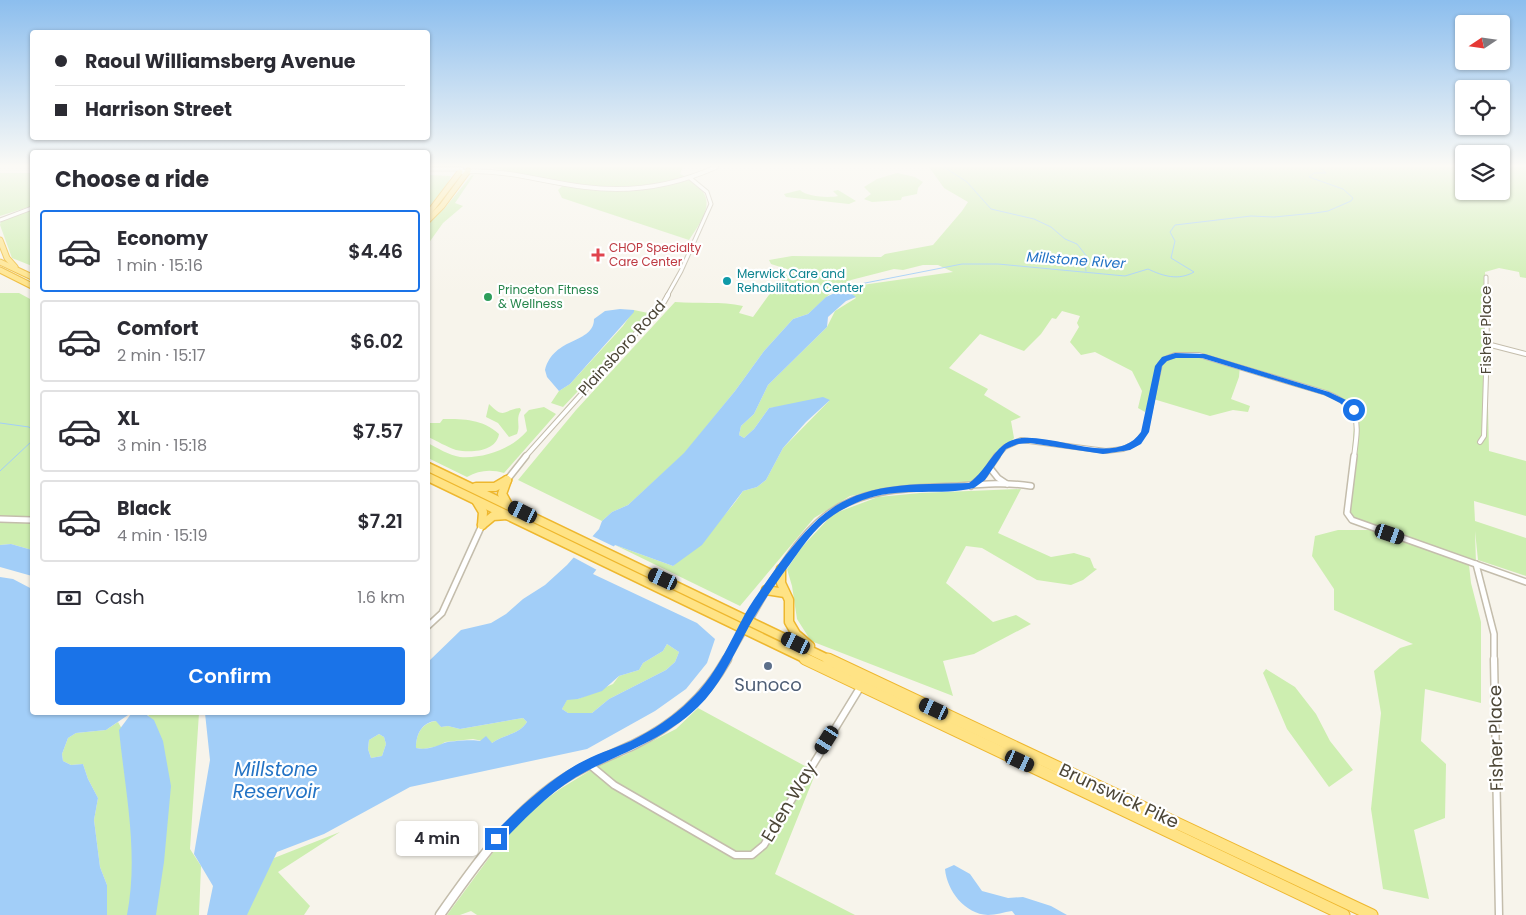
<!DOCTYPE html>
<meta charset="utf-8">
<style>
:root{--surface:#fff;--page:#f7f7f7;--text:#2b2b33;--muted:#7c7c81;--line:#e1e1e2;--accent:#1a73e8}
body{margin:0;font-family:Poppins,sans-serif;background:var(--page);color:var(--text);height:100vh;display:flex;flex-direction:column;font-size:19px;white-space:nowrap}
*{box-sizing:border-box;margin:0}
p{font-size:16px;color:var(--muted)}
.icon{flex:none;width:28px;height:28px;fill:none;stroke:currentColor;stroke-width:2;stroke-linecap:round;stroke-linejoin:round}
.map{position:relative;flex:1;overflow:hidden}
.sheet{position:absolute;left:30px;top:150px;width:400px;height:565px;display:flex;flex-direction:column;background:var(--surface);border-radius:5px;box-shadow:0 1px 4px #0004}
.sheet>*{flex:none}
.top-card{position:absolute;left:30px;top:30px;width:400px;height:110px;border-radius:5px;box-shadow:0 1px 4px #0004;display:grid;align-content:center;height:110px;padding:0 25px;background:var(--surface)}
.needle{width:32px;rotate:257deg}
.controls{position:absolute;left:1455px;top:15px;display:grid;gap:10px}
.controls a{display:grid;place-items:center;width:55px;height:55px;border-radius:5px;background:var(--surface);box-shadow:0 1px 4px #0004;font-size:25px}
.end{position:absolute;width:22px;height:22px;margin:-11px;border:6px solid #1a73e8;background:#fff;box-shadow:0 0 0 2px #fff}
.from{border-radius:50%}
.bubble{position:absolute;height:35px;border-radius:5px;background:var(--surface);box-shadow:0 1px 4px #0004;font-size:16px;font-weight:600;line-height:35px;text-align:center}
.car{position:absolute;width:15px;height:30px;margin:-15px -8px;border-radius:6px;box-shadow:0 0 4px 1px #0007;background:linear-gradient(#222 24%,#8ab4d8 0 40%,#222 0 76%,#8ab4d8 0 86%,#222 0)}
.top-card b{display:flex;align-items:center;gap:18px;height:48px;font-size:19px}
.top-card b+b{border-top:1px solid var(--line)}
.top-card i{width:12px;height:12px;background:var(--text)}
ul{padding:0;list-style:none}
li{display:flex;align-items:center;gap:15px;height:82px;margin:0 10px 8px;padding:0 15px;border:2px solid var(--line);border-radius:5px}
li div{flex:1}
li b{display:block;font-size:19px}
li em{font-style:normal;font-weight:600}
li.current{border-color:var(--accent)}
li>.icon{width:45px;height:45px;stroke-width:1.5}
h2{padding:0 25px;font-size:22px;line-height:60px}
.pay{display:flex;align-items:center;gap:12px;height:55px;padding:0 25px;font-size:19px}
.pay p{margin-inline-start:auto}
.action{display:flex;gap:10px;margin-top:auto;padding:10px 25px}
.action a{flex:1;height:58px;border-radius:5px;background:var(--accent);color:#fff;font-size:20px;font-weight:600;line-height:58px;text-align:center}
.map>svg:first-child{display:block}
.green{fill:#cdeeb0}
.water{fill:#a2cef8;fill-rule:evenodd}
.pier{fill:#f7f4eb}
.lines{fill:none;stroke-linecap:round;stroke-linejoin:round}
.stream{stroke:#a2cef8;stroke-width:1}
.minor-far3-casing{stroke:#c4bdac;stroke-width:5}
.minor-far2-casing{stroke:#c4bdac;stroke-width:6}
.minor-far1-casing{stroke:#c4bdac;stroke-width:8}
.minor-casing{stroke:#c4bdac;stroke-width:9}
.tertiary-far2-casing{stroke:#c4bdac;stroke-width:5.5}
.tertiary-far1-casing{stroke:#c4bdac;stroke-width:9}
.tertiary-casing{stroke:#c4bdac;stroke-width:11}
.trunk-far2-casing{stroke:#eeb72e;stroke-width:7}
.trunk-far1-casing{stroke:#eeb72e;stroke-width:11}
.trunk-casing{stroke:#eeb72e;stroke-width:13}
.minor-far3{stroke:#fff;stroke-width:3}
.minor-far2{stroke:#fff;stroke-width:4}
.minor-far1{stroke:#fff;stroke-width:5}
.minor{stroke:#fff;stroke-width:6}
.tertiary-far2{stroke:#fff;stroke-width:4}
.tertiary-far1{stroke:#fff;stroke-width:6}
.tertiary{stroke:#fff;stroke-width:8}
.trunk-far2{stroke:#ffe385;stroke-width:5}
.trunk-far1{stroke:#ffe385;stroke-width:8}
.trunk{stroke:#ffe385;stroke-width:11}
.route{fill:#1a73e8}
.health-dot{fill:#e0444e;stroke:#fff;stroke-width:2}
.culture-dot{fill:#0f9aa8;stroke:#fff;stroke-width:2}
.leisure-dot{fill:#2e9e5b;stroke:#fff;stroke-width:2}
.service-dot{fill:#5c6f8a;stroke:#fff;stroke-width:2}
.labels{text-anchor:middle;stroke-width:4.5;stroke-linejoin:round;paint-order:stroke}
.far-health-label{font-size:12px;fill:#be3a42;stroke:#fff;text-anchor:start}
.far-culture-label{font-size:12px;fill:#0d838f;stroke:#fff;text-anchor:start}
.far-leisure-label{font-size:12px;fill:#27864d;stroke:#fff;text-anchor:start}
.far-water-label{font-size:14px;font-style:italic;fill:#2373c5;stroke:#fff}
.street-label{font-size:15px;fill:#4c4637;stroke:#fff}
.near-service-label{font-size:18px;fill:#4e5e75;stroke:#fff}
.near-street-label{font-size:18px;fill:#4c4637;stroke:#fff}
.near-water-label{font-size:19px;font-style:italic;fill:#2373c5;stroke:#fff}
</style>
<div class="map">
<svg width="1526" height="915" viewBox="0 0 1526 915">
<rect width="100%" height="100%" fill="#f7f4eb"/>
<g class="green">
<path d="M489 167H683L680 174C719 194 709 211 689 240L562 198 558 190 564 184Z"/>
<path d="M929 167H1464V191H1501V167H1526V278L1520 277 1519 272 1499 268 1485 272 1489 451 1526 461V516L1474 501 1475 521 1526 538V576L1478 560 1475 531 1476 564 1434 550 1469 565 1471 583 1481 622V703L1425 689 1421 741 1446 764 1445 818 1414 830 1429 899 1383 889 1371 809 1381 713 1374 671 1400 648 1413 644 1334 610V589L1312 556 1315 536 1338 530H1374L1349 518V493L1355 412 1347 404V401L1296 382 1240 365 1239 377 1231 399 1250 406 1248 412 1233 410 1210 416 1150 398 1145 412 1138 408 1142 391 1132 371 1095 352 1081 355 1070 342 1079 327 1077 323 1080 316 1062 311 1056 319 1052 318 1041 334 1024 351 980 334 949 368 988 389 984 395 1021 417 1011 421 1014 438 976 485 886 490 850 496 814 518 740 606 615 545 673 566C697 542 724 520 743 491L757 487 766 480 783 448 829 401 769 408 754 429 744 438 739 435 741 426 754 414 768 385 827 327 835 311 856 298 850 291 855 286 953 272 938 265H923L903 270 894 269 851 280 832 292 808 314 793 319 764 351 735 391 684 454 628 505 612 512 602 521 518 480 576 410 675 302C698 304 721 301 743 306L739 313 753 317 779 281H782L790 270 771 264 769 260 792 256 881 257 885 254 933 245 962 211 968 202 944 188Z"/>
<path d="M0 173H32V206L0 216Z"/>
<path d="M897 173 915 177 923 182 918 188 917 194 902 197 901 200 872 202 864 199 871 194 864 187 877 179Z"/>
<path d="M428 175 451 176 447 185 428 208Z"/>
<path d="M474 175 455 203 463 206 443 223 428 244V222L444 209 471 176Z"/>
<path d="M800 190C807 197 829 198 838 196L833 191 838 190 856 201 849 204 786 197 784 194Z"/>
<path d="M32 209V266L12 258 0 225 1 221Z"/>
<path d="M0 293H19L32 300V550L11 544 0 545Z"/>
<path d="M634 310 648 313 641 324 563 407 551 403 559 391 570 384 623 326Z"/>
<path d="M489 404C505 420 502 410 520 408L521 410C515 420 521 425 517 434L509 437 498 423 486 417Z"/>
<path d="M544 407 556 414 504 473C491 469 479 470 467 477L428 458V443C437 448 449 455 460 457 483 459 512 449 527 431L524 415 529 410Z"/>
<path d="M443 419C465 419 482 419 499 434 496 452 471 453 456 450 447 447 437 441 428 437V423H440Z"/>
<path d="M1021 489 998 533 1051 557 1074 553 1090 558 1094 568 1097 569 1083 580 1071 585 1037 580 982 548 966 546 946 583 993 622 1016 615 1031 624 974 654 943 661 953 696 811 641 797 619 792 586 787 569 802 547 833 514 878 497 920 493Z"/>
<path d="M667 644 679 652 675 662 666 670 609 699 592 713H568L562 709 567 699H578L613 684 619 676 639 670 643 663 663 651Z"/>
<path d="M1266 669 1295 687 1316 714 1330 741 1353 770 1329 787 1287 729 1263 673Z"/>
<path d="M698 708 816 772 775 874 855 915H477L471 911 460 915H447L497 847 534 808 560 789 609 759 623 756 676 729Z"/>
<path d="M147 713H199L190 849 201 866 199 915H107V885L100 867 94 820 98 798 88 779 83 764 71 765 63 761 62 754 68 738 76 733 106 730 118 722 122 729 150 718Z"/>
<path d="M523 718 527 722C519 735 504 734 492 743L473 739 445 742 439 746 423 749 416 748C416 734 422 722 437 721L441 727 448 726 460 729Z"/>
<path d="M379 734 384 737 386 744 382 756 371 758 368 749 369 740Z"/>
<path d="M340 832 278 872 310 906 304 915H242L274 858Z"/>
</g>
<g class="water">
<path d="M839 291H848L856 297 846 301 828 317 827 327 768 385 754 414 741 426 739 435 744 438 754 429 769 408 823 397 830 400 806 422 783 448 766 480 757 487 743 491 702 545 673 566 615 545 593 574 697 623 715 639 707 663 686 689 655 711 587 749 410 787 324 834 277 852 247 915H207L213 886 194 854 210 760 205 713 428 712V659L430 660 461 630 491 623 506 614 523 599 545 585 567 565 599 529 602 521 612 512 628 505 684 453 735 391 764 351 793 319 808 314 826 297ZM667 644 679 652 675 662 666 670 609 699 592 713H568L562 709 567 700 578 699 602 691 619 676 639 670 643 663 663 651ZM523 718 527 722C519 735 504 734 492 743L486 736 480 741C474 739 448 741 444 743 435 747 426 750 416 748 416 734 422 722 436 721L441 727 448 726 460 729ZM379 734 384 737 386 744 382 756 371 758 368 749 369 740Z"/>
<path d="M620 309 634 310V312L570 384 559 391 547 377 545 370C554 336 594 344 594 319L605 311Z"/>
<path d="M11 544 32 550V576L0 567V545Z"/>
<path d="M0 577 13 579 32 589V712L128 713V715L106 730 76 733 68 738 62 754 63 761 71 765 83 764 88 779 98 798 94 820 100 867 107 885V915H0Z"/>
<path d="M144 713 154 720 163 741 171 786 164 862 156 915H127C139 853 125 791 119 730L131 714Z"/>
<path d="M954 865 970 874 982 891 1008 898 1023 897 1051 906 1067 915H1015L1012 911C1004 912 996 915 988 915 965 914 947 891 945 869Z"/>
</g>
<path class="pier" d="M590 535 617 548 597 570 571 556Z"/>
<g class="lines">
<g class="stream">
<path d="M944 167 967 182 991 209 1034 219 1051 227 1065 239 1077 244 1088 258 1085 265 1086 271"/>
<path d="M848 291 860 284 962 264H998L1125 276 1148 269C1163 276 1178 281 1194 272L1171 258 1175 241 1170 232 1175 225 1251 216 1274 217 1315 213 1328 211 1351 201 1353 198 1343 189 1309 177 1314 173H1326L1319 167"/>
<path d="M0 423 29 427 32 430"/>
<path d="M0 471 32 441"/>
</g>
<g class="minor-far3-casing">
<g id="minor-far3">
<path d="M428 169H462"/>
<path d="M0 220 32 208"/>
<path d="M1486 277V296"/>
<path d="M667 296 681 271 711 204 707 192 690 178"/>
</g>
</g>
<g class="minor-far2-casing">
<g id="minor-far2">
<path d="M1487 344 1526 354"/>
<path d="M1480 442 1484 436 1487 344 1486 295"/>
<path d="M525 457 664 302 668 295"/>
<path d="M996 457 1005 447 1021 440 1106 451 1123 449 1136 443 1145 432 1160 364 1165 359 1175 355H1199L1326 393C1363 407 1358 424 1354 457"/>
</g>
</g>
<g class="minor-far1-casing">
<g id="minor-far1">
<path d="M1354 456 1347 513 1352 520 1526 582"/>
<path d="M990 468 998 478 1007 484"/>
<path d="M507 480 526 456"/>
<path d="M971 486 984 475 997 456"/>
<path d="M0 519 32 520"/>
<path d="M1476 564 1494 634V660"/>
<path d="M766 590C783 565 799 538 823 518 860 487 913 488 958 486 983 484 1007 482 1031 486"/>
<path d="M428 626 442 613 482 525"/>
</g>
</g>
<g class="minor-casing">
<g id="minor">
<path d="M1494 659 1499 915"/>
<path d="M590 765 614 785 735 855H752L764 845 861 686"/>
</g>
</g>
<g class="tertiary-far2-casing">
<path id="tertiary-far2" d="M460 172C503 168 543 182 585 187 631 193 674 186 716 167"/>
</g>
<g class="tertiary-far1-casing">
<path id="tertiary-far1" d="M726 660 766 590"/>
</g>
<g class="tertiary-casing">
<path id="tertiary" d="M440 915C473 868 506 821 552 787 577 768 605 758 633 745 673 726 705 698 727 659"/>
</g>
<g class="trunk-far2-casing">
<g id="trunk-far2">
<path d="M428 214 460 172"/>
<path d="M428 220 442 206 468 171"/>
<path d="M0 240 7 258 15 267"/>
<path d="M0 262 32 277"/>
<path d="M0 270 32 286"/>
</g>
</g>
<g class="trunk-far1-casing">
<g id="trunk-far1">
<path d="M428 467 830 660"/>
<path d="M428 477 808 660"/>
<path d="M507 480 502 494 508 505"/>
<path d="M476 487H495L507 480"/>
<path d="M477 502 483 512 482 525"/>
<path d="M482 525 493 516 507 515"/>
<path d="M781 569V583L789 600V622L796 634 810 646"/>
<path d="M766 590 785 593"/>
</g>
</g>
<g class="trunk-casing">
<g id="trunk">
<path d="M805 659 1344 915"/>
<path d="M828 659 1372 915"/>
</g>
</g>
<use href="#minor-far3" class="minor-far3"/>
<use href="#minor-far2" class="minor-far2"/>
<use href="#minor-far1" class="minor-far1"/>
<use href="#minor" class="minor"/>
<use href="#tertiary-far2" class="tertiary-far2"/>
<use href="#tertiary-far1" class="tertiary-far1"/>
<use href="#tertiary" class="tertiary"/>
<use href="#trunk-far2" class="trunk-far2"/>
<use href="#trunk-far1" class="trunk-far1"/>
<use href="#trunk" class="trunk"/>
</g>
<linearGradient id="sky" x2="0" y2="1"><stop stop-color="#8cbeee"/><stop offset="0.56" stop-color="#fbfaf6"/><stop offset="1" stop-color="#fbfaf6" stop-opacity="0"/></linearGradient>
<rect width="1526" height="296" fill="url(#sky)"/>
<path class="route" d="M1175 353 1205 354 1329 392 1346 400 1357 410 1351 412 1340 403 1324 395 1202 358H1176L1167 361 1162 366 1149 432 1141 444 1130 450 1103 454 1030 443 1018 444 1006 449 985 480 974 488C941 496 903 487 869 498 853 503 836 512 823 523 810 535 800 550 790 564 773 587 758 609 745 634 731 660 719 687 698 707 663 740 628 750 587 771 553 788 527 817 500 844L496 845 492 844 490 839 492 835C518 809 544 784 576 765 593 755 613 749 631 741 653 730 673 717 690 700 715 677 729 644 745 614 755 597 767 581 779 564 811 522 835 495 890 487 916 483 943 484 969 483 988 470 994 444 1016 439 1052 431 1115 469 1141 432L1155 366 1162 357Z"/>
<path class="health-dot" d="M595.5 247.5h5v5h5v5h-5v5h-5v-5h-5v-5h5z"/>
<circle class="culture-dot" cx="727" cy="281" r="5"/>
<circle class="leisure-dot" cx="488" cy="297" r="5"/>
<circle class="service-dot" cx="768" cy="666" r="5"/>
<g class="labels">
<g class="far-health-label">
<text x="609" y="252">CHOP Specialty<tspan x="609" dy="14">Care Center</tspan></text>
</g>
<g class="far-culture-label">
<text x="737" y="278">Merwick Care and<tspan x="737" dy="14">Rehabilitation Center</tspan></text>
</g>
<g class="far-leisure-label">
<text x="498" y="294">Princeton Fitness<tspan x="498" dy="14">&amp; Wellness</tspan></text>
</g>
<g class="far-water-label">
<text transform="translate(1076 260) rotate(4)" y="5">Millstone River</text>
</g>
<g class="street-label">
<text transform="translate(1486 330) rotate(-90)" y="5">Fisher Place</text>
<text transform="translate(622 348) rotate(-48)" y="5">Plainsboro Road</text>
</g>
<g class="near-service-label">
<text x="768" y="691">Sunoco</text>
</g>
<g class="near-street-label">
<text transform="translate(1496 738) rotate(-91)" y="6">Fisher Place</text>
<text transform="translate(1119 796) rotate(25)" y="6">Brunswick Pike</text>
<text transform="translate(789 802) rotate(-59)" y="6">Eden Way</text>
</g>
<g class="near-water-label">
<text x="276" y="776">Millstone<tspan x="276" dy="22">Reservoir</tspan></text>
</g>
</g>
</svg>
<div class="controls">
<a><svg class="needle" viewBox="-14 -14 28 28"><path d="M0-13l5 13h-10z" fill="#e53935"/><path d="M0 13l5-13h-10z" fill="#7c7c81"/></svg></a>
<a><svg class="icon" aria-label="locate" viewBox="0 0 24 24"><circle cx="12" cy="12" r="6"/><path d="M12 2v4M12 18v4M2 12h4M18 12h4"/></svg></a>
<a><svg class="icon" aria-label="layers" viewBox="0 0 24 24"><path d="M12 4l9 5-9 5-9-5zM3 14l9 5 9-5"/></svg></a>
</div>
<i class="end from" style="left:1354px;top:410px"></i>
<i class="end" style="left:496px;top:839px"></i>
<div class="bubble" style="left:396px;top:821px;width:82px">4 min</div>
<i class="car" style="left:523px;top:512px;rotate:296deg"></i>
<i class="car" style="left:1390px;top:534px;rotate:109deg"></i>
<i class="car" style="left:663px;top:579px;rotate:295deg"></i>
<i class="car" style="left:796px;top:643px;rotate:296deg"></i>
<i class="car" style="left:934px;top:709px;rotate:295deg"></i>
<i class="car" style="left:827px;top:740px;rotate:212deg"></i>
<i class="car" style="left:1020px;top:761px;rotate:115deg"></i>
<div class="top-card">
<b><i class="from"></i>Raoul Williamsberg Avenue</b>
<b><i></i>Harrison Street</b>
</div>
<section class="sheet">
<h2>Choose a ride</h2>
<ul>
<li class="current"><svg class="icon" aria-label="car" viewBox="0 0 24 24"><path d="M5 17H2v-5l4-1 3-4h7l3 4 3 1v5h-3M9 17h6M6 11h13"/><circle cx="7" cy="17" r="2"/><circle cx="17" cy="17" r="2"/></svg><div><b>Economy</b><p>1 min · 15:16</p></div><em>$4.46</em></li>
<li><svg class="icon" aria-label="car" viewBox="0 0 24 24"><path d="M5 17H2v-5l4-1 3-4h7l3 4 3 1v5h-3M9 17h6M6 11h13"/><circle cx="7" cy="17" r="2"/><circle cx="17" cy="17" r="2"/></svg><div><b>Comfort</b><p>2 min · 15:17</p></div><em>$6.02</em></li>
<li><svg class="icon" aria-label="car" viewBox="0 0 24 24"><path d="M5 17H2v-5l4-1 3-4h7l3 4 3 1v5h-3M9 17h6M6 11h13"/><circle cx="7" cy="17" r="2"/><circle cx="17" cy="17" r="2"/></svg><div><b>XL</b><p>3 min · 15:18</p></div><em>$7.57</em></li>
<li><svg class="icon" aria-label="car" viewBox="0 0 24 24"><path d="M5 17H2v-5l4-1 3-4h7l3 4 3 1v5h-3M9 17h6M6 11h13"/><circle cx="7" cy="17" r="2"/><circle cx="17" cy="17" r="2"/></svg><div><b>Black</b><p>4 min · 15:19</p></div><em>$7.21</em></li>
</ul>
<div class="pay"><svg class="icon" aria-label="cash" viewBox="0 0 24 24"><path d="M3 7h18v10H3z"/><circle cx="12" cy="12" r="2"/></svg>Cash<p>1.6 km</p></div>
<div class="action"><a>Confirm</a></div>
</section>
</div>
